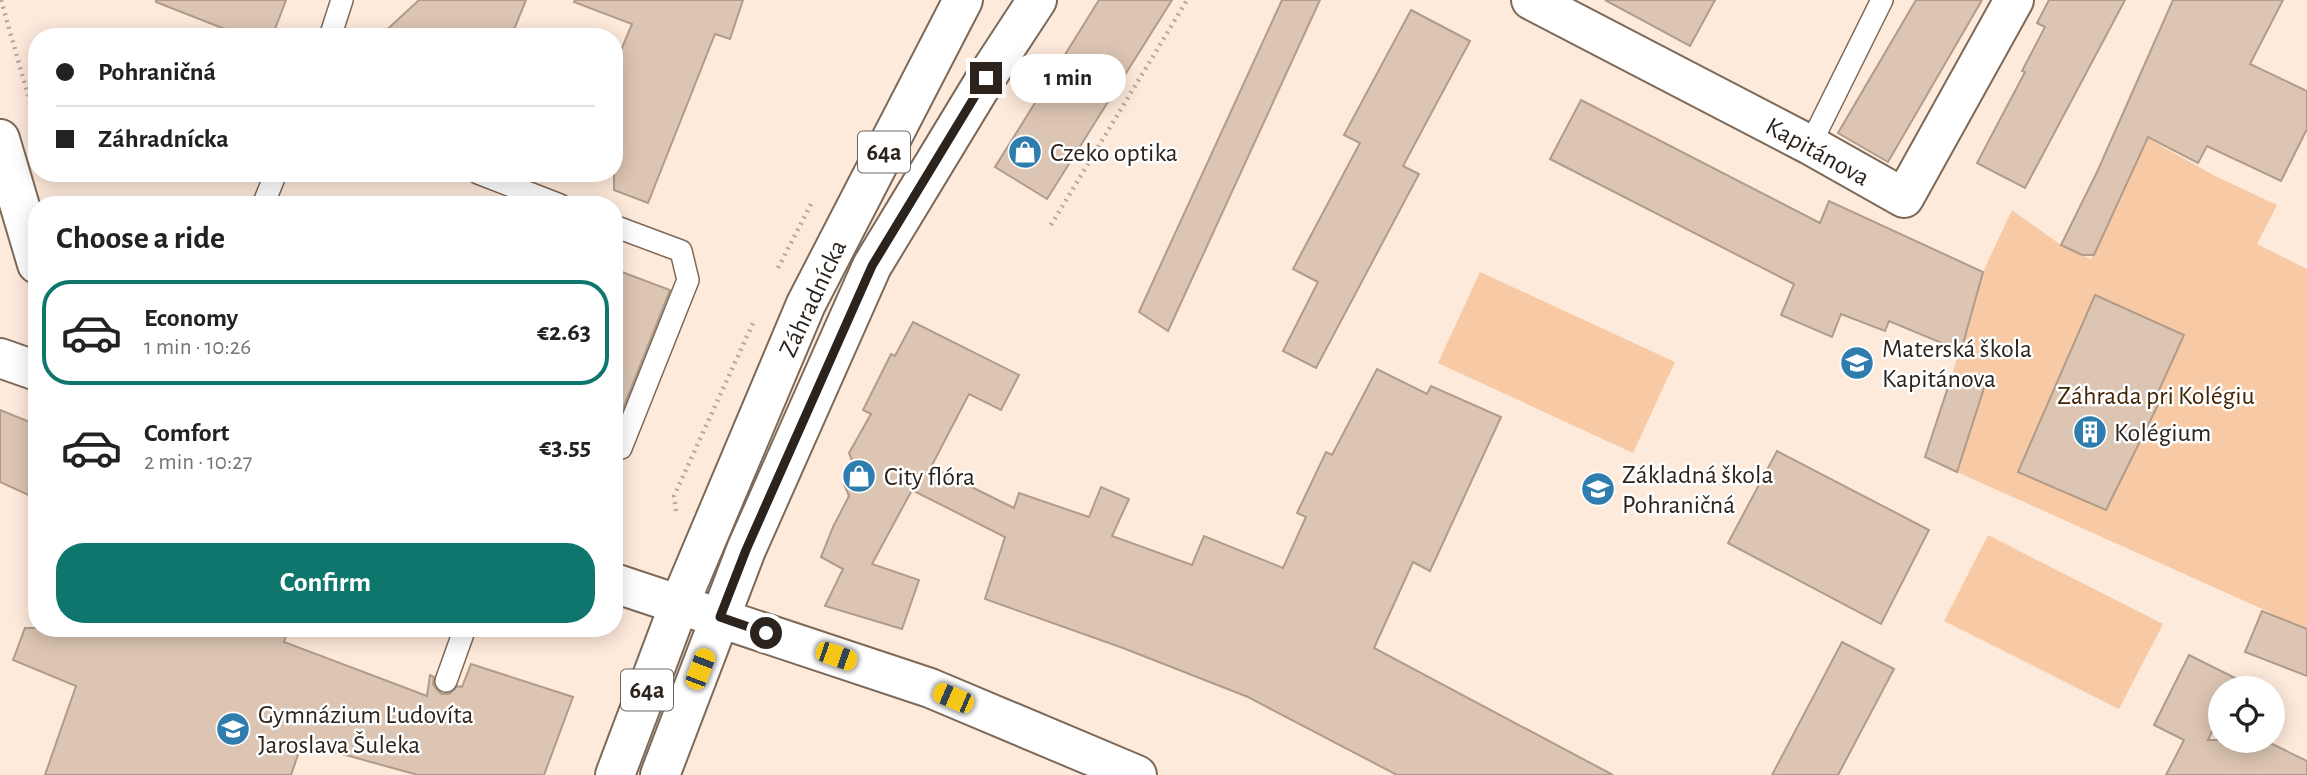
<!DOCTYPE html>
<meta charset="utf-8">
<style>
:root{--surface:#fff;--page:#f6f6f6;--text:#222;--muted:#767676;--line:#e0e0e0;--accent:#0f766e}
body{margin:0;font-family:"Alegreya Sans",sans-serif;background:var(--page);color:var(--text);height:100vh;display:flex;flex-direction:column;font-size:26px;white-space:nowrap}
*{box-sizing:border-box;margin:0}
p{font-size:23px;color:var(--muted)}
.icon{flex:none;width:38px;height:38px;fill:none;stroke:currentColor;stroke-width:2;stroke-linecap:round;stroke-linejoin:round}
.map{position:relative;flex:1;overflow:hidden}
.details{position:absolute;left:28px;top:196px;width:595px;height:441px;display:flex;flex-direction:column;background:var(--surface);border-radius:28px;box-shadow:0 4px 18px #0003}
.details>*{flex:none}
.top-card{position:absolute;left:28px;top:28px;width:595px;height:154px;border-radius:28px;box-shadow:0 4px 18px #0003;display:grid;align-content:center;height:154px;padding:0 28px;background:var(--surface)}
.tools{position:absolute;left:2208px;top:676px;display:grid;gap:14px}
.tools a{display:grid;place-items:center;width:77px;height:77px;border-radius:50%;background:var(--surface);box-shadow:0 4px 18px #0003;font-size:35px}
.end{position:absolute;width:32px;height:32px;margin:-16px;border:9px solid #2c231c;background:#fff;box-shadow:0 0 0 4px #fff}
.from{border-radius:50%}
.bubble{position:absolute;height:49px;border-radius:24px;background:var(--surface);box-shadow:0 4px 18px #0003;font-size:23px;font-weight:600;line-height:49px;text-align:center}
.car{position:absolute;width:21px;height:42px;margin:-21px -10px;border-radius:9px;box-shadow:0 0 5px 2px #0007;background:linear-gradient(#f5c518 24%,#345 0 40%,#f5c518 0 76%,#345 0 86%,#f5c518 0)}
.top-card b{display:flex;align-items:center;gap:24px;height:66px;font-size:26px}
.top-card b+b{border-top:2px solid var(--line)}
.top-card i{width:18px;height:18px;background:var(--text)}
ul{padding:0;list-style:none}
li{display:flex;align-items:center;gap:21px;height:105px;margin:0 14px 10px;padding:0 14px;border:4px solid transparent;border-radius:28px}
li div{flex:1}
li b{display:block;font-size:26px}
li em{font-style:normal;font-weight:600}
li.current{border-color:var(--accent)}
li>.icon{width:63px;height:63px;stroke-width:1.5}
h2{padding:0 28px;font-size:32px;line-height:84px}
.action{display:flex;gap:14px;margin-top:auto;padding:14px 28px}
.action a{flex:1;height:80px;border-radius:28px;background:var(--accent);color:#fff;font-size:28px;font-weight:600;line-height:80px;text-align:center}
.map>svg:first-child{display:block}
.green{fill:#f7caa5}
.building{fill:#dcc5b2;stroke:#b19b89;stroke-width:2}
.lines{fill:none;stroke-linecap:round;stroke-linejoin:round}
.lane-casing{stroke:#7d6958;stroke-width:24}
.street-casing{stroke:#7d6958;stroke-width:42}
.primary-casing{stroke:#7d6958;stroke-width:42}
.path{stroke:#b8a89c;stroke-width:4.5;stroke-dasharray:2 5;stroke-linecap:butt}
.lane{stroke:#fff;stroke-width:21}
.street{stroke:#fff;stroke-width:38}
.primary{stroke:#fff;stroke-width:38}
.route{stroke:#2c231c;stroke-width:9}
.labels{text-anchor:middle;stroke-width:5;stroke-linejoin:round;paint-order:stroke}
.shield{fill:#fff;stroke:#6b6560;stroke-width:2}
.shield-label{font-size:24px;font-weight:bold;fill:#2c231c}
.street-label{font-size:26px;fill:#2c231c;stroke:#fff}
.poi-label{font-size:26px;fill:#2c231c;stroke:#fff;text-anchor:start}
.park-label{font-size:26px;fill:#432404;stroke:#fff}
</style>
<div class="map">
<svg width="2307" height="775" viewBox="0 0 2307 775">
<rect width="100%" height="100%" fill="#feeadb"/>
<g class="green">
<path d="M2147 138 2215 176 2277 205 2257 244 2307 269V629L1957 472 1985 385 1952 375 1983 272 2012 210 2061 245 2091 259Z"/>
<path d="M1480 272 1675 362 1633 453 1438 363Z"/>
<path d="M1988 535 2163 624 2119 709 1944 621Z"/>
</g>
<g class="building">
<path d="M156 0H286L272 37H245L156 2Z"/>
<path d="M419 0H526L511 37H379Z"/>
<path d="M575 0H743L730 39 715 34 648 203 614 190V67L632 24 574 2Z"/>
<path d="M1099 0H1172L1047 199 995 167Z"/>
<path d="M1282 0H1320L1168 331 1139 312Z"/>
<path d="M1605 0H1715L1690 46Z"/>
<path d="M1916 0H1982L1888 162 1838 133Z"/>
<path d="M2049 0H2125L2025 188 1977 163 2025 72 2022 71 2045 27 2037 23Z"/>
<path d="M2173 0H2283L2250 64 2307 91V129L2281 181 2207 146 2198 163 2148 137 2094 255H2082L2061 245 2098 170Z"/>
<path d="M1411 10 1470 41 1403 166 1419 174 1316 368 1283 351 1318 282 1293 269 1360 143 1344 135Z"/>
<path d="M1581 100 1820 223 1829 201 1983 272 1961 351 1889 321 1885 331 1841 314 1832 337 1781 315 1794 284 1550 159Z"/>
<path d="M614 269 670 290 616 426H614Z"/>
<path d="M2095 295 2184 335 2159 390 2164 393 2106 510 2018 472Z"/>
<path d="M913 322 1019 375 1001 410 969 394 931 467 1014 508 1019 493 1089 517 1101 487 1129 499 1112 536 1192 565 1204 536 1283 568 1306 517 1297 513 1326 452 1332 455 1377 369 1427 394 1431 386 1501 417 1430 571 1413 562 1374 648 1613 775H1397L1248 697 1123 648 985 599 1005 537 912 490 872 564 919 580 902 629 825 606 843 569 821 557 833 527 849 496 844 484 853 463 849 453 871 414 863 410 891 354 895 356Z"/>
<path d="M1952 375 1985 385 1957 472 1925 457Z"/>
<path d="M0 410 37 425V499L0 482Z"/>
<path d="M1777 451 1929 530 1881 624 1728 543Z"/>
<path d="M2262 611 2307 629V676L2245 652Z"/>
<path d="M25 628H266L286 636 284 642 427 696 430 675 434 677 433 684 437 690 442 694H449L458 686 462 687 471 664 573 697 544 775H418L302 743 291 775H45L76 686 13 660Z"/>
<path d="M1842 642 1894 669 1838 775H1772Z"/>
<path d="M2189 655 2237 679 2232 688H2221V713L2208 740H2264L2307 761V775H2166L2184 740 2154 725Z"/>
</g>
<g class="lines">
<g class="lane-casing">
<g id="lane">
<path d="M330 37 342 0"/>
<path d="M1810 145 1882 0"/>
<path d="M478 173 560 205"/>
<path d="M263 205 276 173"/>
<path d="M614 226 681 251 688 280 621 448 614 449"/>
<path d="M446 681 465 628"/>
</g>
</g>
<g class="street-casing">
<g id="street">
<path d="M1531 0 1810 145 1904 198 2014 0"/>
<path d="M0 139 37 264"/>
<path d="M0 358 37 371"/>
<path d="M614 583 930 688 1137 775"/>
</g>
</g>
<g class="primary-casing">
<g id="primary">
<path d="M615 775 679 605 806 304 963 0"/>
<path d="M660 775 746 550 872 266 986 78 1037 0"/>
</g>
</g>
<g class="path">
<path d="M1 0 35 120"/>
<path d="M1051 225 1187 0"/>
<path d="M778 268 811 204"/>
<path d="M676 511 674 496 753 323"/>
</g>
<use href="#lane" class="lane"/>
<use href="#street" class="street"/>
<use href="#primary" class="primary"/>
</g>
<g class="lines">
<path class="route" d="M766 633 720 617 746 550 872 266 986 78"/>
</g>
<defs>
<g id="shop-disc" transform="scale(1.75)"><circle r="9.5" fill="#2f7cae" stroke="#fff"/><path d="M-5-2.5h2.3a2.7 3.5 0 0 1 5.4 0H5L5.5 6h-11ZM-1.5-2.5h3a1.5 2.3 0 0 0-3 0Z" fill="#fff"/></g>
<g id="school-disc" transform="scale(1.75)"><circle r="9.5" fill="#2f7cae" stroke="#fff"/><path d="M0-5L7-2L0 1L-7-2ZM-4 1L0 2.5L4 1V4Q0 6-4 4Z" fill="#fff"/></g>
<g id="building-disc" transform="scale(1.75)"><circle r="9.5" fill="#2f7cae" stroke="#fff"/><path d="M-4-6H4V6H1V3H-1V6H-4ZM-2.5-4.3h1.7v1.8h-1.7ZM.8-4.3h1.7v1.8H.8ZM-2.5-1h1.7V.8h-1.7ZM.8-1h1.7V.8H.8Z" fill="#fff"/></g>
</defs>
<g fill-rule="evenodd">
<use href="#shop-disc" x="1025" y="152"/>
<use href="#school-disc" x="1857" y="363"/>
<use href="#building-disc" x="2090" y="432"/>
<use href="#shop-disc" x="859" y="476"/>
<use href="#school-disc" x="1598" y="489"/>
<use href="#school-disc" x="233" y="729"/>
</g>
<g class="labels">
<g class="shield">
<rect x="858" y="131.5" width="52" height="41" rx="5"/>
<rect x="621" y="669.5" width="52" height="41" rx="5"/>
</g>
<g class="shield-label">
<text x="884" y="160">64a</text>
<text x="647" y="698">64a</text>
</g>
<g class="street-label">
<text transform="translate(1818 151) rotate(29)" y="9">Kapitánova</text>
<text transform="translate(812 298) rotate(-65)" y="9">Záhradnícka</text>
</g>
<g class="poi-label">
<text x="1050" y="161">Czeko optika</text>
<text x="1882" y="357">Materská škola<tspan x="1882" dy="30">Kapitánova</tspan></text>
<text x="2114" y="441">Kolégium</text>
<text x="1622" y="483">Základná škola<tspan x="1622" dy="30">Pohraničná</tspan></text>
<text x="884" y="485">City flóra</text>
<text x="258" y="723">Gymnázium Ľudovíta<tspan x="258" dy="30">Jaroslava Šuleka</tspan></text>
</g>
<g class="park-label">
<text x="2156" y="404">Záhrada pri Kolégiu</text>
</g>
</g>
</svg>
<div class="tools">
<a><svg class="icon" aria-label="locate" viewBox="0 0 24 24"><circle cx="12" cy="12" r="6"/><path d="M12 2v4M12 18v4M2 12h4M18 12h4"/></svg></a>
</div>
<i class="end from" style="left:766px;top:633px"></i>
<i class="end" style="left:986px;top:78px"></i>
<div class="bubble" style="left:1010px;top:54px;width:116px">1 min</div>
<i class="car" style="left:836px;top:656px;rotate:109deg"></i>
<i class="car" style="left:700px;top:669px;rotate:21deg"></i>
<i class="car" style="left:953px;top:698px;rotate:293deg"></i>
<div class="top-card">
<b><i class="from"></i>Pohraničná</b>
<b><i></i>Záhradnícka</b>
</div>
<section class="details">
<h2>Choose a ride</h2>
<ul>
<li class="current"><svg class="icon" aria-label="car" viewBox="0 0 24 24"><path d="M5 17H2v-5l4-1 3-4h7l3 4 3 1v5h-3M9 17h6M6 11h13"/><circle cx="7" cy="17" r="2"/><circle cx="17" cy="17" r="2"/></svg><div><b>Economy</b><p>1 min · 10:26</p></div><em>€2.63</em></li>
<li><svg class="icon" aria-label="car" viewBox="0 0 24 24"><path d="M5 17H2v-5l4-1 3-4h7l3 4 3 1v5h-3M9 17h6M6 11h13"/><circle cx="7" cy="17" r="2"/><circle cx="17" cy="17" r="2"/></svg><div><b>Comfort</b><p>2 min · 10:27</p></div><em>€3.55</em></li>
</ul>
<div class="action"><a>Confirm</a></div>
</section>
</div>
